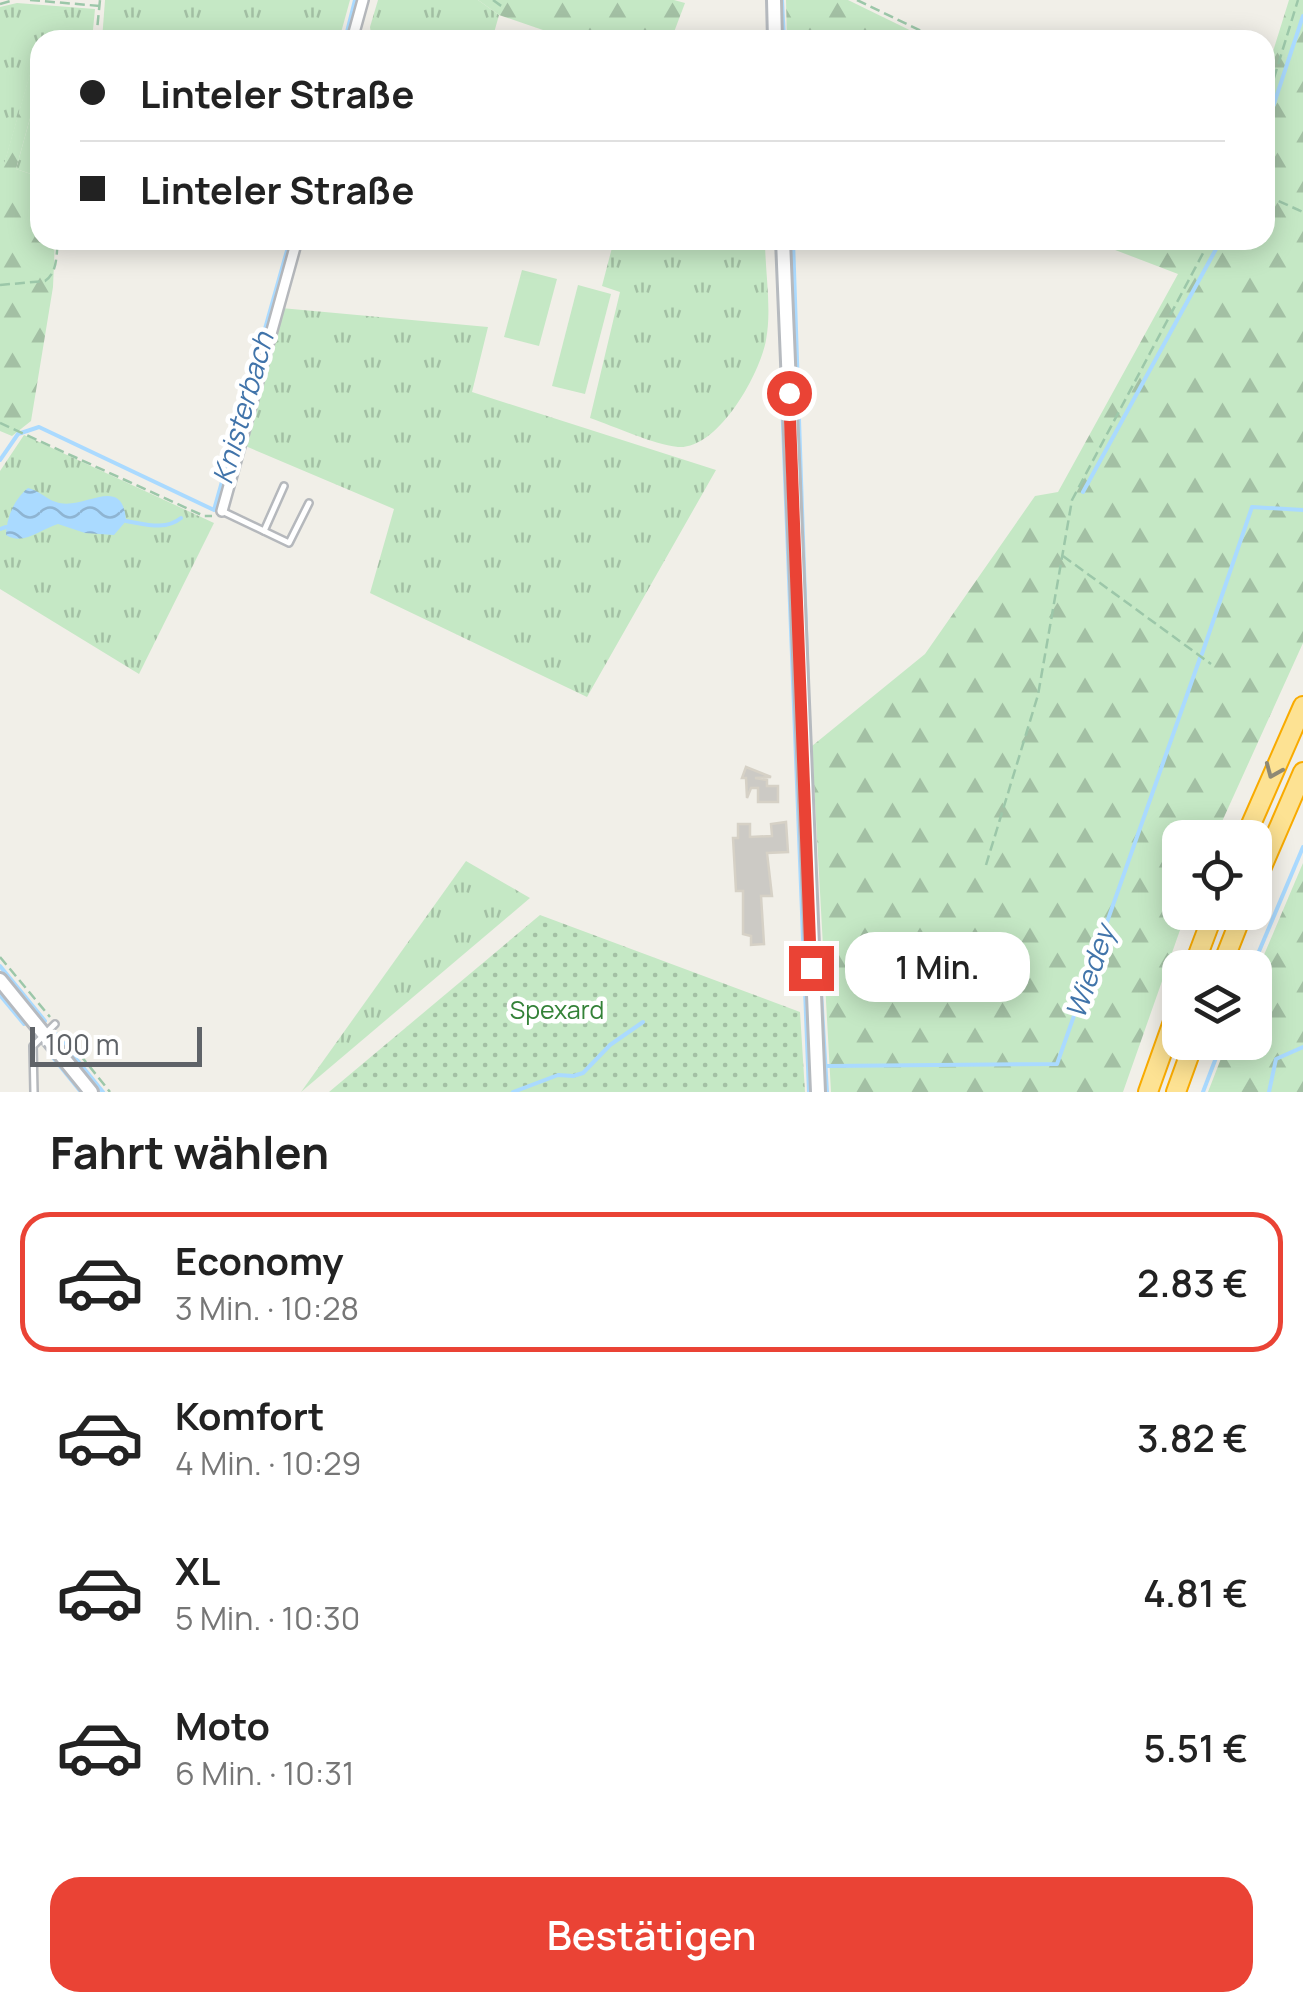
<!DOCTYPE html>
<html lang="de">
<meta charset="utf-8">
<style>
:root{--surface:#fff;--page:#f6f6f6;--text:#222;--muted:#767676;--line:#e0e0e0;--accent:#ea4335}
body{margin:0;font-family:Manrope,sans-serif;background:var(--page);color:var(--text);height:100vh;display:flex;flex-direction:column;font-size:38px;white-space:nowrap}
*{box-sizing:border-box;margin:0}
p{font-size:32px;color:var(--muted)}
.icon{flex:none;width:55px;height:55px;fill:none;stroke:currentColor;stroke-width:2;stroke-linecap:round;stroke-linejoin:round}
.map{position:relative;height:1092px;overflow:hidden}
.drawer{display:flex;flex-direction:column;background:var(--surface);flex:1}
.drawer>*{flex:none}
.hud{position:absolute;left:30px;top:30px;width:1245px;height:220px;border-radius:30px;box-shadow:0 5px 25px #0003;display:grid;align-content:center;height:220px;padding:0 50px;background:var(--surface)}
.fabs{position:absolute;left:1162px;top:820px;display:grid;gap:20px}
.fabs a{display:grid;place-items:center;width:110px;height:110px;border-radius:20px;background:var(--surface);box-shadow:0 5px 25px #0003;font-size:50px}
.scale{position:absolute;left:30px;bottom:25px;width:172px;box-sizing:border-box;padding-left:10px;border:5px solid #5f6368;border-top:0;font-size:28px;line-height:35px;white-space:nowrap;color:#5f6368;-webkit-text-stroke:8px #fff;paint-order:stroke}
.end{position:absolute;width:45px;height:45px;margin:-22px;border:12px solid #ea4335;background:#fff;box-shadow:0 0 0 5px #fff}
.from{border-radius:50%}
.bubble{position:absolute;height:70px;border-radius:30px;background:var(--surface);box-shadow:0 5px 25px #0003;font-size:32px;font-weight:600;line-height:70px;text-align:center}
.hud b{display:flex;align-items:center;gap:35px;height:95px;font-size:38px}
.hud b+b{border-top:2px solid var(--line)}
.hud i{width:25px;height:25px;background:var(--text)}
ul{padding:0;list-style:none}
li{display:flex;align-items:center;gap:30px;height:140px;margin:0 20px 15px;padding:0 30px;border:5px solid transparent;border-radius:30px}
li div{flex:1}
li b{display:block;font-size:38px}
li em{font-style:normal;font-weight:600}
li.on{border-color:var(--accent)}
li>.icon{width:90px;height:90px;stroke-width:1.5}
h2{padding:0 50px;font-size:45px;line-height:120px}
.button{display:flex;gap:20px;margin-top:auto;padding:20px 50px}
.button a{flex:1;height:115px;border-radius:30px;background:var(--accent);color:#fff;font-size:40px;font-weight:600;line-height:115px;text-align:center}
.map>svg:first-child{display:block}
.grass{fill:url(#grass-tufts)}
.forest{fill:url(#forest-firs)}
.park{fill:url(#park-dots)}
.pitch{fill:#c5e8c5}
.water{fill:url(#water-waves)}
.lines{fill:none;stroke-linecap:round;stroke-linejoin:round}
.stream{stroke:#aadaff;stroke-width:4}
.building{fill:#cccac5;stroke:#d6d1c6;stroke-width:2.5}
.lane-casing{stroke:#b5b8bc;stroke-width:10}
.street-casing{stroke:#b5b8bc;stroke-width:14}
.secondary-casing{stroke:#b6babf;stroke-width:18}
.highway-casing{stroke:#f9ab00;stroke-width:22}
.path{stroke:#9cc7a9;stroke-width:2.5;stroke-dasharray:10 5;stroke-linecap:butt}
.lane{stroke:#fff;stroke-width:5}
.street{stroke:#fff;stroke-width:9}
.secondary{stroke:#fff;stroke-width:12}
.highway{stroke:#fde293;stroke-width:18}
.oneway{stroke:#8e8975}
.route{stroke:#ea4335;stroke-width:12}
.labels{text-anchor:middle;stroke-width:9;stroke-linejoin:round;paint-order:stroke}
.park-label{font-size:25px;fill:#348238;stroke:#fff}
.water-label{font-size:28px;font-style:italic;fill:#4174aa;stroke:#fff}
</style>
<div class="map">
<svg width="1303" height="1092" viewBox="0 0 1303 1092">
<defs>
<pattern id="grass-tufts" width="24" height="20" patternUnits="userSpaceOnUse" patternTransform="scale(2.5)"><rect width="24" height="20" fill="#c5e8c5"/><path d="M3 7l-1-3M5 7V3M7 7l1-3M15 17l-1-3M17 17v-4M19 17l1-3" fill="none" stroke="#a3c0a4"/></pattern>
<pattern id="forest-firs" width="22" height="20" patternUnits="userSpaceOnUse" patternTransform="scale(2.5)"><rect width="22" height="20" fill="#c5e8c5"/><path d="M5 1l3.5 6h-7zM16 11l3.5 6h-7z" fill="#a3c0a4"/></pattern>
<pattern id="park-dots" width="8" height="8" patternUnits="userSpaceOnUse" patternTransform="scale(2.5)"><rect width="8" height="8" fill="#c5e8c5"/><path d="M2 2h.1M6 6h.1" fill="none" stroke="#a3c0a4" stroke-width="1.8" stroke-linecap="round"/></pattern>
<pattern id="water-waves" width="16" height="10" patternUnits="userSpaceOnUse" patternTransform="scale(2.5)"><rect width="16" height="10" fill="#aadaff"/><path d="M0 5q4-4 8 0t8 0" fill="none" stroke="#8eb4d2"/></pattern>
</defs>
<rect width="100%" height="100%" fill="#f1efe8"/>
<g class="grass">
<path d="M105 0H350L339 40H102Z"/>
<path d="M378 0H478L499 15 492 40H372L370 27Z"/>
<path d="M17 3 95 9 92 40H40L4 165 0 164V7Z"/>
<path d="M40 82V177L16 169Z"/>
<path d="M614 240H765C765 272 772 309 766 340 760 374 718 450 678 447 652 444 616 427 590 418L620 292 602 286Z"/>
<path d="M281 308 488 327 472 392 716 470 587 697 370 593 394 509 243 445Z"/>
<path d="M24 435 214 523 139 674 0 589V471Z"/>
<path d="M466 861 530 898 301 1092Z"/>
</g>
<g class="forest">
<path d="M478 0H674L685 3 671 40H572L499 15Z"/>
<path d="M786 0H848L930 40H787Z"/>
<path d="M1289 0H1303V643L1215 837 1180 838V912L1186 913 1123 1092H831L812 746 925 654 1035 496 1058 492 1178 274 1089 240H1265V77Z"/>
<path d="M39 42 40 82 16 169 40 177V240H55L53 287 31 421 12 436 0 431V164H4Z"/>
<path d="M1303 863V1092H1208L1227 1043 1255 1042V976Z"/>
</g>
<path class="park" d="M540 915 800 1012 805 1092H329Z"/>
<g class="pitch">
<path d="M522 270 557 279 539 346 504 337Z"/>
<path d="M578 285 611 294 585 394 552 386Z"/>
</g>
<path class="water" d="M28 488C40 491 46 499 56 502 83 512 123 472 126 521L114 535 85 533 58 524C41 529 23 546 6 535 6 518 15 498 28 488Z"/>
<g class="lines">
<g class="stream">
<path d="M782 0 784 40"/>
<path d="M345 40 355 0"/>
<path d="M1265 131 1303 16"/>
<path d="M793 240 808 688"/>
<path d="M782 399 809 1092"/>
<path d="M0 460 18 434 39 427 214 510 290 240"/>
<path d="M1083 492 1221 240"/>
<path d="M126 521C145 524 165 531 181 518"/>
<path d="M0 529 6 527"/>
<path d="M1202 654 1252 507 1303 510"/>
<path d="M818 942 827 1092"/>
<path d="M0 966 45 1021"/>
<path d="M1252 968 1303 847"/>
<path d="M0 995 24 1024"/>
<path d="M56 1034 103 1092"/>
<path d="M51 1055 81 1092"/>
<path d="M827 1066 1057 1064 1200 658"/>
<path d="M513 1092 558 1075 573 1076 583 1073 610 1045 643 1022"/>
<path d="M1203 1092 1222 1042"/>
<path d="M1269 1092 1276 1059 1303 1047"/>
</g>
</g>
<g class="building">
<path d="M746 767 771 777 755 778 767 780V786H778V802H758V788H751L747 798 746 778H742Z"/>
<path d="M786 822 788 852 767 853 772 896H761L764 944 751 945V936L743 934V891H736L733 838H738V824H750V837L772 836 771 824Z"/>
</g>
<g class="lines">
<g class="lane-casing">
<g id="lane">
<path d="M224 512 289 543 309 503"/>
<path d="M264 531 284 486"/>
<path d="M34 1092 33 1046 55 1024"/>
</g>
</g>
<g class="street-casing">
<g id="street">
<path d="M352 40 363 0"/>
<path d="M222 511 297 240"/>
</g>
</g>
<g class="secondary-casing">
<g id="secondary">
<path d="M774 0 775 40"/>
<path d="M783 240 818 1092"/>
<path d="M0 980 91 1092"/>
</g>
</g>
<g class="highway-casing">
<g id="highway">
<path d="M1245 838 1303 706"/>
<path d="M1255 883 1303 772"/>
<path d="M1193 968 1214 912"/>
<path d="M1221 968 1243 912"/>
<path d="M1148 1092 1180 1002"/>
<path d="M1176 1092 1194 1042"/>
</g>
</g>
<g class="path">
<path d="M30 0 100 6"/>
<path d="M493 0 504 8"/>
<path d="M857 0 940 40"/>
<path d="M0 4 14 0"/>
<path d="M96 40 100 0"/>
<path d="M1265 107 1298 0"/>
<path d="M1265 195 1303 212"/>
<path d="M0 285 45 281C58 272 56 255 58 240"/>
<path d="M0 423 204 516H212"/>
<path d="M1063 556 1211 664"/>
<path d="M986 865 1038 695 1072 500 1210 240"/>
<path d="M0 957 50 1017"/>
<path d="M61 1031 110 1092"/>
</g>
<use href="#lane" class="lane"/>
<use href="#street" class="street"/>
<use href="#secondary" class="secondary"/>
<use href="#highway" class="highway"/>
</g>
<defs><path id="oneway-chevron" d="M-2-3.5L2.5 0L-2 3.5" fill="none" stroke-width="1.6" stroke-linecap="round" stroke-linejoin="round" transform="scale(2.5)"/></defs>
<use class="oneway" href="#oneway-chevron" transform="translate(1273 771) rotate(113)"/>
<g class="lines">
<path class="route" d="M789 393 811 968"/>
</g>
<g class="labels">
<g class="park-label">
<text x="557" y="1019">Spexard</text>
</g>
<g class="water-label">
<text transform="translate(243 408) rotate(-74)" y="10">Knisterbach</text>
<text transform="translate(1090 972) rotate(-71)" y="10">Wiedey</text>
</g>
</g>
</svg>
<div class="fabs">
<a><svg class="icon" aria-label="locate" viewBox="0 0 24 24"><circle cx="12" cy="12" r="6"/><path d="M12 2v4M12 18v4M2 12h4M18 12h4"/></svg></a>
<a><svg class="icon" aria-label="layers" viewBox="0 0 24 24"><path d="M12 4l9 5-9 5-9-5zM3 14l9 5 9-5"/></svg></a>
</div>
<div class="scale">100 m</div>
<i class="end from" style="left:789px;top:393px"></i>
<i class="end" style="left:811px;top:968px"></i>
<div class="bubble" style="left:845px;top:932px;width:185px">1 Min.</div>
<div class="hud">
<b><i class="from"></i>Linteler Straße</b>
<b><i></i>Linteler Straße</b>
</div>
</div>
<section class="drawer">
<h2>Fahrt wählen</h2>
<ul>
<li class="on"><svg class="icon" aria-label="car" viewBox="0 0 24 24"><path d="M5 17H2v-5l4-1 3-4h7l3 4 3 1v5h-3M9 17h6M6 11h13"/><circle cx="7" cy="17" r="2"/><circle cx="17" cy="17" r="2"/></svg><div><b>Economy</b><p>3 Min. · 10:28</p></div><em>2.83 €</em></li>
<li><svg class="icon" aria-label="car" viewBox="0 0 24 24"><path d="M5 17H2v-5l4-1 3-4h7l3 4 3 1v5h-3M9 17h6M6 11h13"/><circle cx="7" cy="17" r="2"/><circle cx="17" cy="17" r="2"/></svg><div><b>Komfort</b><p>4 Min. · 10:29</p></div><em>3.82 €</em></li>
<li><svg class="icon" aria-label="car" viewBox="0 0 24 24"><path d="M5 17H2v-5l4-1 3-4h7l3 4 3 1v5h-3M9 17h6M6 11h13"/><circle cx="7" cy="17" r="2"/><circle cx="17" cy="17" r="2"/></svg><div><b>XL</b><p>5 Min. · 10:30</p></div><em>4.81 €</em></li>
<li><svg class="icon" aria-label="car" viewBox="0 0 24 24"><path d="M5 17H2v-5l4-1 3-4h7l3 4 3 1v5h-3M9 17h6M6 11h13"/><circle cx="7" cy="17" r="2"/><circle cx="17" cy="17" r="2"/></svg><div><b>Moto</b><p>6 Min. · 10:31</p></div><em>5.51 €</em></li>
</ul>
<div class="button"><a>Bestätigen</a></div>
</section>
